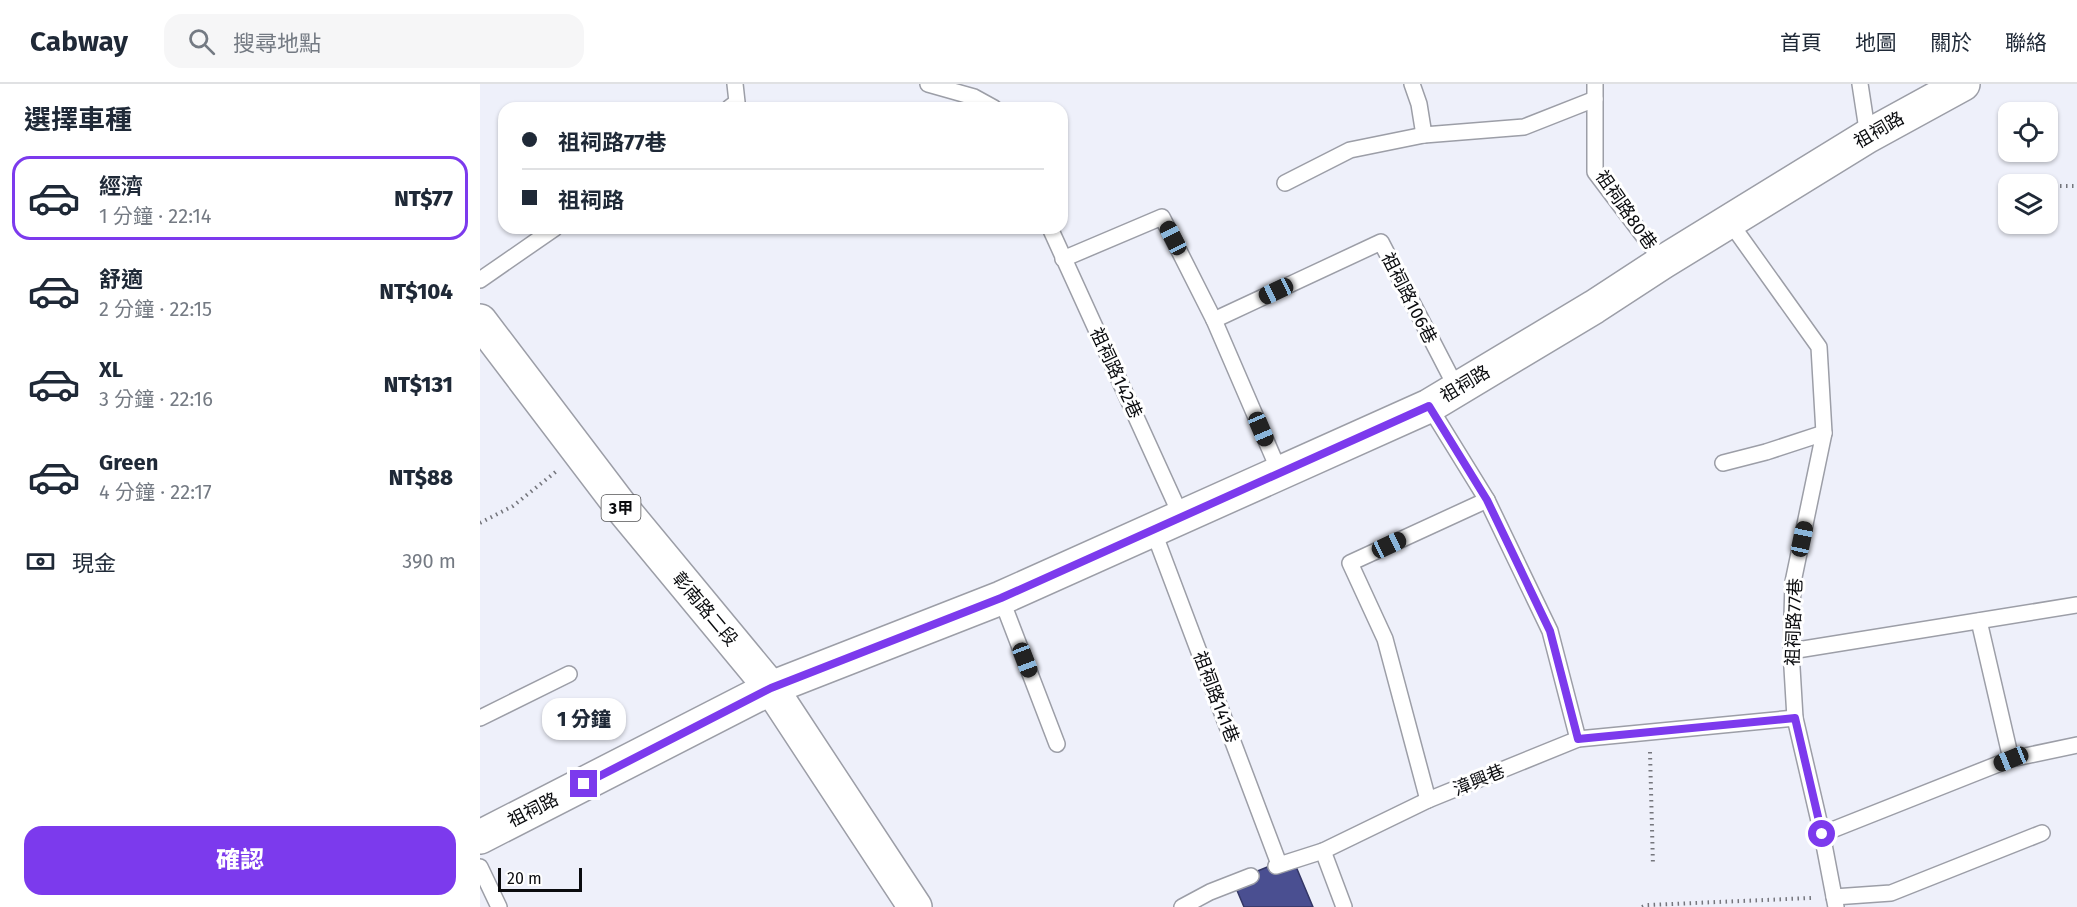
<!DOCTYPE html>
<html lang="zh-TW">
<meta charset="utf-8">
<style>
:root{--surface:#fff;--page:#f6f6f7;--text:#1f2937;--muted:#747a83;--line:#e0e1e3;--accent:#7c3aed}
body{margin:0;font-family:"Fira Sans","Noto Sans TC",sans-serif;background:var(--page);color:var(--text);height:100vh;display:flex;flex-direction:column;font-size:22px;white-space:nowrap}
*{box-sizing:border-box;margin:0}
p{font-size:20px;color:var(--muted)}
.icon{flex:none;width:33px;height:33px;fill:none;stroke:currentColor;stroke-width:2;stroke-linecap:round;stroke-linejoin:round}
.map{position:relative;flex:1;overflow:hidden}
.details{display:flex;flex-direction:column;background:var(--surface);width:480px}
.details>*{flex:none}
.top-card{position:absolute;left:18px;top:18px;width:570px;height:132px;border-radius:18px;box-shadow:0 2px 4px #0004;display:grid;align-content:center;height:132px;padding:0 24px;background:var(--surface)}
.controls{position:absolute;left:1518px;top:18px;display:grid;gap:12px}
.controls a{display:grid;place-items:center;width:60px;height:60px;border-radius:12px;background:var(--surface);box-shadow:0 2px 4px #0004;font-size:30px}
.scale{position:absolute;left:18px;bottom:15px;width:84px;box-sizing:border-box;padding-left:6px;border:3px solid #0a0b0e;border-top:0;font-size:16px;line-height:21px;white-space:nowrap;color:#0a0b0e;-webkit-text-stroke:4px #fff;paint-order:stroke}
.end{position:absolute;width:27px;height:27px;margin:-14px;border:8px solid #7c3aed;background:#fff;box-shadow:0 0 0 3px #fff}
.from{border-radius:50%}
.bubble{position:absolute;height:42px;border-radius:18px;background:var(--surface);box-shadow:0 2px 4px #0004;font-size:20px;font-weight:800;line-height:42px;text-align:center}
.car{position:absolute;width:18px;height:36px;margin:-18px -9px;border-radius:8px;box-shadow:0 0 4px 2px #0007;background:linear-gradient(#222 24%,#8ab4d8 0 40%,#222 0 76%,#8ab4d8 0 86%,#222 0)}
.top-card b{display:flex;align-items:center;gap:21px;height:57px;font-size:22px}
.top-card b+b{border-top:2px solid var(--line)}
.top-card i{width:15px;height:15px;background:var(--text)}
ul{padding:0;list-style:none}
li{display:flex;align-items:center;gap:18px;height:84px;margin:0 12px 9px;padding:0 12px;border:3px solid transparent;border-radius:18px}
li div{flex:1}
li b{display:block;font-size:22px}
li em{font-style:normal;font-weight:800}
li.active{border-color:var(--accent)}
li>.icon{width:54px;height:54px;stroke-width:1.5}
h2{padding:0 24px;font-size:27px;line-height:72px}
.pay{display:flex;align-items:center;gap:15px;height:66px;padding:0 24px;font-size:22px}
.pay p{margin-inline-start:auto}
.action{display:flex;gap:12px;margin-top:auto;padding:12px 24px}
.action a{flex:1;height:69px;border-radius:18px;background:var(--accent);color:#fff;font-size:24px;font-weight:800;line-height:69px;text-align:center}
header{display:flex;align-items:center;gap:36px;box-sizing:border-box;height:84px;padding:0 30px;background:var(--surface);border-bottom:2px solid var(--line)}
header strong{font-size:28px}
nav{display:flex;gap:33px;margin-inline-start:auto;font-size:21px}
.search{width:420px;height:54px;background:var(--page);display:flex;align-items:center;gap:15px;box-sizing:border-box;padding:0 21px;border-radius:18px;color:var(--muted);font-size:22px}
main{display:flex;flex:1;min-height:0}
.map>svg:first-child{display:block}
.building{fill:#4a4f91;stroke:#343766;stroke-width:1.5}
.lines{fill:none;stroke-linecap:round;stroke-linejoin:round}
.lane-casing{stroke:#9c9ea7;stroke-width:18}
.secondary-casing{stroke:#9c9ea7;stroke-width:36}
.primary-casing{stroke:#9c9ea7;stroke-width:36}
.path{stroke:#75767d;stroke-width:4;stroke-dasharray:1.5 4.5;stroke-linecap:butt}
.lane{stroke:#fff;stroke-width:15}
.secondary{stroke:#fff;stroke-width:33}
.primary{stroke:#fff;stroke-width:33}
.route{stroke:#7c3aed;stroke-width:8}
.labels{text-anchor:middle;stroke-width:6;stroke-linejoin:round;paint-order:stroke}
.shield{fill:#fff;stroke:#545456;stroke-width:1.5}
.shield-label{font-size:16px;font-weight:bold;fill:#0a0b0e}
.street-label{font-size:18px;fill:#0a0b0e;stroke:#fff}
</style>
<header>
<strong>Cabway</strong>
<div class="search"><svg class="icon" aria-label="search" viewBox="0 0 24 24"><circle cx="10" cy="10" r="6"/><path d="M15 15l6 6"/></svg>搜尋地點</div>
<nav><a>首頁</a><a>地圖</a><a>關於</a><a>聯絡</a></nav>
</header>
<main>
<section class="details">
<h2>選擇車種</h2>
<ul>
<li class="active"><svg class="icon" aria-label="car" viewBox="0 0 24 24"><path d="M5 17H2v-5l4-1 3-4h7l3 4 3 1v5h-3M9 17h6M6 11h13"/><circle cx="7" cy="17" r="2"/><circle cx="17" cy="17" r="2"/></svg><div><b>經濟</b><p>1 分鐘 · 22:14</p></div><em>NT$77</em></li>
<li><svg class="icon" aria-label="car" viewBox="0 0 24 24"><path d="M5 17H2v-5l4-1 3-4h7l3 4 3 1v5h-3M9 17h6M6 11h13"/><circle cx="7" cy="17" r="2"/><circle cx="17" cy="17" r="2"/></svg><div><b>舒適</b><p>2 分鐘 · 22:15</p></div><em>NT$104</em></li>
<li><svg class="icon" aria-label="car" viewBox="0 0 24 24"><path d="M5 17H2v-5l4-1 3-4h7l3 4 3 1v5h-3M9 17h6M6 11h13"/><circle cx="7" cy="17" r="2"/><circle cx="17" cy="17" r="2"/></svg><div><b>XL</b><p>3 分鐘 · 22:16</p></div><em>NT$131</em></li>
<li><svg class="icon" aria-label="car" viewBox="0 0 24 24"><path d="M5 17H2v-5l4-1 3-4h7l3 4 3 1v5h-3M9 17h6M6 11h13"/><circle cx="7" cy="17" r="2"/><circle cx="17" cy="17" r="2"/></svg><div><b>Green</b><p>4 分鐘 · 22:17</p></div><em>NT$88</em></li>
</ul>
<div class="pay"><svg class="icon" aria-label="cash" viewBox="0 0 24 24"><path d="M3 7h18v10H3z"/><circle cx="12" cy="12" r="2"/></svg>現金<p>390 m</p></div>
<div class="action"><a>確認</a></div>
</section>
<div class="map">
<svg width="1597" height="823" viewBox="0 0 1597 823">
<rect width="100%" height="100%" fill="#eef0fa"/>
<path class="building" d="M812 773 833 823H764L753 797Z"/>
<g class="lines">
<g class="lane-casing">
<g id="lane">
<path d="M448 0 494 13 514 24"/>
<path d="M932 0 939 20 944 51 1044 43 1115 15"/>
<path d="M1115 0V88L1183 178"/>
<path d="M1380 0 1388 52"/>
<path d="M249 24 257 18 255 0"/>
<path d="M805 99 870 66 944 51"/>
<path d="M1249 137 1339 263 1344 349 1313 498 1311 567 1315 634 1342 750 1356 823"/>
<path d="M570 144 702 434"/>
<path d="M583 175 682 133 734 236 800 389"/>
<path d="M0 196 75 144"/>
<path d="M734 236 901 158 977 305"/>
<path d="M949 322 1007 416 1070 547 1098 655"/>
<path d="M1243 379 1286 368 1344 349"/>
<path d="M673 446 799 780"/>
<path d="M521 514 577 660"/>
<path d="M1499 537 1531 675"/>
<path d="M1311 567 1597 521"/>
<path d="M0 634 89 590"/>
<path d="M948 716 905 555 870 479 1007 416"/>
<path d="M1342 750 1531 675 1597 661"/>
<path d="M843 767 864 823"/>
<path d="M796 782 843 767 948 716 1098 655 1315 634"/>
<path d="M0 783 19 823"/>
<path d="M1354 813 1411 809 1562 749"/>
<path d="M702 823 730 808 771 792"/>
</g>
</g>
<g class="secondary-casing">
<path id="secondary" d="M0 753 291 604 521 514 949 322 1114 223 1183 178 1388 52 1483 0"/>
</g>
<g class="primary-casing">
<path id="primary" d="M0 237 142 424 291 604 435 823"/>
</g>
<g class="path">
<path d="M1568 102H1597"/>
<path d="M0 439 33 422 78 386"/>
<path d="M1170 668 1173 782"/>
<path d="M1162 823 1167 821 1332 814"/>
</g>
<use href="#lane" class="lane"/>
<use href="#secondary" class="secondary"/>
<use href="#primary" class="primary"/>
</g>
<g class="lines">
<path class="route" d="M104 700 291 604 521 514 949 322 1007 416 1070 547 1098 655 1315 634 1342 750"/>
</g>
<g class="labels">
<rect class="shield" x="121.5" y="411" width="39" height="26" rx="4.5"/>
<g class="shield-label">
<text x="141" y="430">3甲</text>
</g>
<g class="street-label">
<text transform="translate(1399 46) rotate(-30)" y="6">祖祠路</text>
<text transform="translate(1146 126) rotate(55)" y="6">祖祠路80巷</text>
<text transform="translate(929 214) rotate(63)" y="6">祖祠路106巷</text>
<text transform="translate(636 289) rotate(65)" y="6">祖祠路142巷</text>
<text transform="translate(985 300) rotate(-31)" y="6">祖祠路</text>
<text transform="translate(225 525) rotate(50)" y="6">彰南路二段</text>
<text transform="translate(1314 538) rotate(-88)" y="6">祖祠路77巷</text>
<text transform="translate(736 613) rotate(69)" y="6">祖祠路141巷</text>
<text transform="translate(999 696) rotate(-22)" y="6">漳興巷</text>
<text transform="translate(53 726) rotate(-27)" y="6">祖祠路</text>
</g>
</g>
</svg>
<div class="controls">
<a><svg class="icon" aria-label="locate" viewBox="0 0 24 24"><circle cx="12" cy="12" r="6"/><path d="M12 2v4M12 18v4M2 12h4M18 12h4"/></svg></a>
<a><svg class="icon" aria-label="layers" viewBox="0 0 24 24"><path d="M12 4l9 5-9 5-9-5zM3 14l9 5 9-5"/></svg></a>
</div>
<div class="scale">20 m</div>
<i class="end from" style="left:1342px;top:750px"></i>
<i class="end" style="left:104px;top:700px"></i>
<div class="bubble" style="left:62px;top:614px;width:84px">1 分鐘</div>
<i class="car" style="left:693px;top:154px;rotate:333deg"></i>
<i class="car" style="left:796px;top:207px;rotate:245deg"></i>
<i class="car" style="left:781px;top:345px;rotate:157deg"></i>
<i class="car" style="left:1322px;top:455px;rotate:12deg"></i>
<i class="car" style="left:909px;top:461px;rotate:65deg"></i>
<i class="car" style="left:545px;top:576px;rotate:159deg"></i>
<i class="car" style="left:1531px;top:675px;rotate:248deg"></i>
<div class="top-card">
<b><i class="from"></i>祖祠路77巷</b>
<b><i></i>祖祠路</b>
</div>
</div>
</main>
